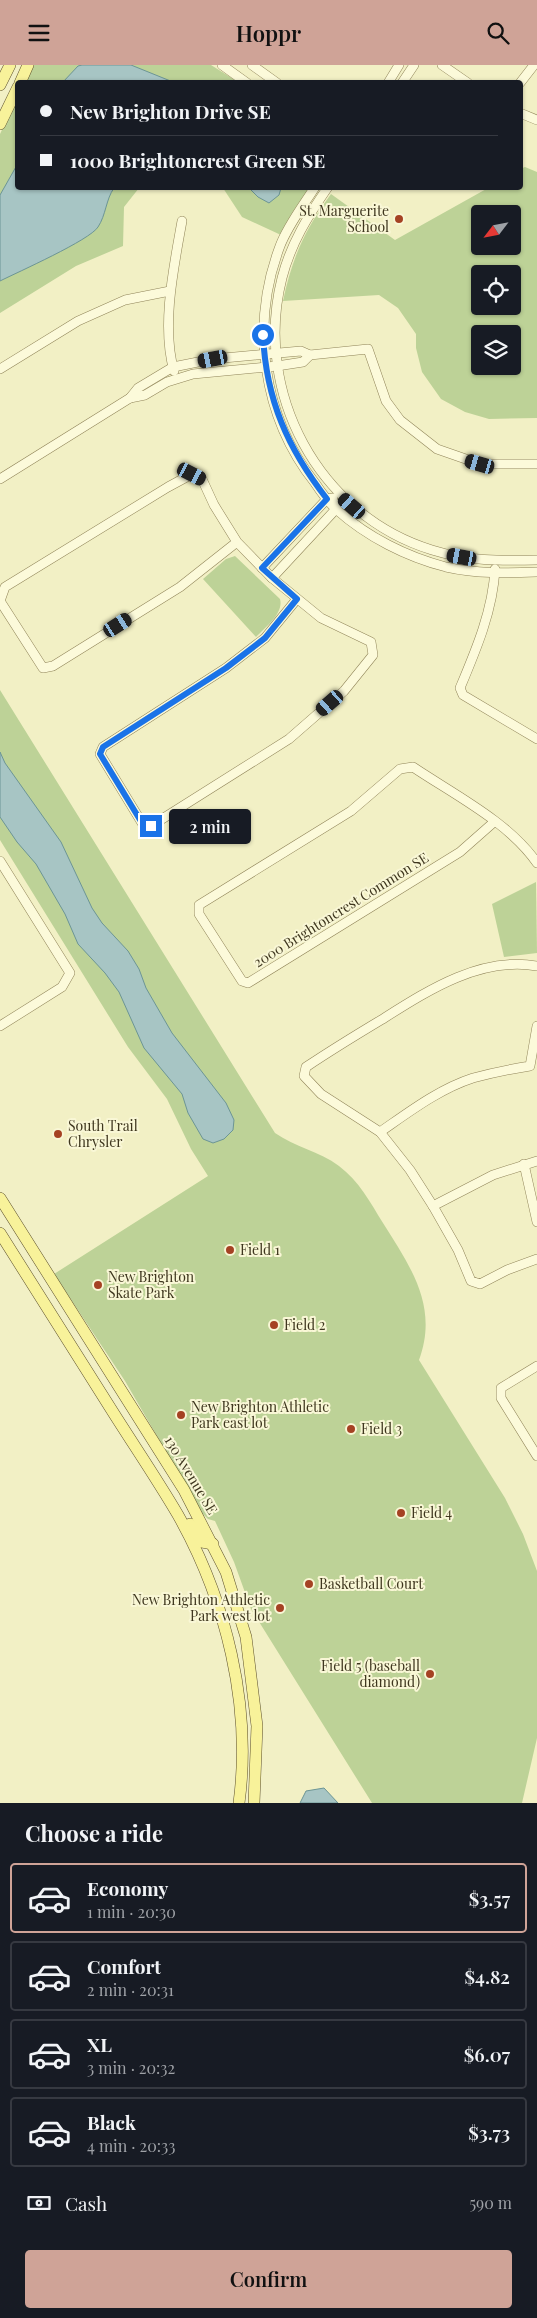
<!DOCTYPE html>
<meta charset="utf-8">
<style>
:root{--surface:#171b24;--page:#20242c;--text:#f1f3f6;--muted:#9ea1a6;--line:#363941;--accent:#cfa397}
body{margin:0;font-family:"Playfair Display",serif;background:var(--page);color:var(--text);height:100vh;display:flex;flex-direction:column;font-size:19px;white-space:nowrap}
*{box-sizing:border-box;margin:0}
p{font-size:16px;color:var(--muted)}
.icon{flex:none;width:28px;height:28px;fill:none;stroke:currentColor;stroke-width:2;stroke-linecap:round;stroke-linejoin:round}
.map{position:relative;height:1738px;overflow:hidden}
.sheet{display:flex;flex-direction:column;background:var(--surface);flex:1}
.sheet>*{flex:none}
.banner{position:absolute;left:15px;top:15px;width:508px;height:110px;border-radius:5px;box-shadow:0 1px 4px #0004;display:grid;align-content:center;height:110px;padding:0 25px;background:var(--surface)}
.needle{width:32px;rotate:238deg}
.fabs{position:absolute;left:471px;top:140px;display:grid;gap:10px}
.fabs a{display:grid;place-items:center;width:50px;height:50px;border-radius:5px;background:var(--surface);box-shadow:0 1px 4px #0004;font-size:25px}
.end{position:absolute;width:22px;height:22px;margin:-11px;border:6px solid #1a73e8;background:#fff;box-shadow:0 0 0 2px #fff}
.from{border-radius:50%}
.bubble{position:absolute;height:35px;border-radius:5px;background:var(--surface);box-shadow:0 1px 4px #0004;font-size:16px;font-weight:600;line-height:35px;text-align:center}
.car{position:absolute;width:15px;height:30px;margin:-15px -8px;border-radius:6px;box-shadow:0 0 4px 1px #0007;background:linear-gradient(#222 24%,#8ab4d8 0 40%,#222 0 76%,#8ab4d8 0 86%,#222 0)}
.banner b{display:flex;align-items:center;gap:18px;height:48px;font-size:19px}
.banner b+b{border-top:1px solid var(--line)}
.banner i{width:12px;height:12px;background:var(--text)}
ul{padding:0;list-style:none}
li{display:flex;align-items:center;gap:15px;height:70px;margin:0 10px 8px;padding:0 15px;border:2px solid var(--line);border-radius:5px}
li div{flex:1}
li b{display:block;font-size:19px}
li em{font-style:normal;font-weight:600}
li.on{border-color:var(--accent)}
li>.icon{width:45px;height:45px;stroke-width:1.5}
h2{padding:0 25px;font-size:22px;line-height:60px}
.pay{display:flex;align-items:center;gap:12px;height:55px;padding:0 25px;font-size:19px}
.pay p{margin-inline-start:auto}
.button{display:flex;gap:10px;margin-top:auto;padding:10px 25px}
.button a{flex:1;height:58px;border-radius:5px;background:var(--accent);color:#111;font-size:20px;font-weight:600;line-height:58px;text-align:center}
header{display:flex;justify-content:space-between;align-items:center;height:65px;padding:0 25px;background:var(--accent);color:#111;font-size:22px;font-weight:600}
.map>svg:first-child{display:block}
.green{fill:#bdd297;fill-rule:evenodd}
.water{fill:#a7c5c4;stroke:#6c9595}
.lines{fill:none;stroke-linecap:round;stroke-linejoin:round}
.minor-casing{stroke:#908459;stroke-width:10}
.major-casing{stroke:#5d502d;stroke-width:12}
.minor{stroke:#fcfada;stroke-width:9}
.major{stroke:#f8f29a;stroke-width:11}
.route{stroke:#1a73e8;stroke-width:6}
.poi-dot{fill:#a54223;stroke:#f9f7d6;stroke-width:2}
.labels{text-anchor:middle;stroke-width:4;stroke-linejoin:round;paint-order:stroke}
.poi-label{font-size:14px;fill:#3e361e;stroke:#f9f7d6;text-anchor:start}
.street-label{font-size:14px;fill:#3e361e;stroke:#f9f7d6}
</style>
<header><svg class="icon" aria-label="menu" viewBox="0 0 24 24"><path d="M4 6h16M4 12h16M4 18h16"/></svg>Hoppr<svg class="icon" aria-label="search" viewBox="0 0 24 24"><circle cx="10" cy="10" r="6"/><path d="M15 15l6 6"/></svg></header>
<div class="map">
<svg width="537" height="1738" viewBox="0 0 537 1738">
<rect width="100%" height="100%" fill="#f2f0c5"/>
<g class="green">
<path d="M34 0H211L238 17 26 18Z"/>
<path d="M17 34 18 122 139 123 124 142 123 181 76 201 0 248V69Z"/>
<path d="M525 102 537 107V353L489 354 465 347 441 334 422 307 416 283V269L398 243 379 230 283 236C292 193 305 164 331 129L395 175 488 123 520 122V104ZM480 149H512V181H480ZM480 209H512V241H480ZM480 269H512V301H480Z"/>
<path d="M223 123H310L281 170 242 152Z"/>
<path d="M235 491 280 534C284 548 266 562 256 572L203 514 226 494Z"/>
<path d="M0 625 275 1068C295 1082 319 1086 339 1101 359 1116 370 1137 383 1158 410 1201 439 1241 419 1295L505 1433 523 1469 537 1506V1673L522 1738H372L251 1544 234 1497 215 1456 208 1454 201 1447 125 1316 54 1209 208 1111 191 1084 167 1034 128 982 0 775Z"/>
<path d="M536 817 537 888 504 892 492 839Z"/>
</g>
<g class="water">
<path d="M82 0H131L173 17H63L78 1Z"/>
<path d="M17 100 18 122 114 123C106 134 106 150 98 162 90 175 18 207 0 216V130Z"/>
<path d="M249 123H281L279 130 269 138 258 132Z"/>
<path d="M0 687 5 698 61 777 92 843 102 858 128 886 139 904 146 923 172 968 226 1038 234 1055 233 1065 224 1074 213 1078 203 1074 188 1048 182 1029 144 983 119 927 105 908 78 879 65 849 36 799 17 777 0 752Z"/>
<path d="M324 1723 338 1738H300L306 1726Z"/>
</g>
<g class="lines">
<g class="minor-casing">
<g id="minor">
<path d="M222 0 247 18"/>
<path d="M252 0 277 18"/>
<path d="M442 0 468 18"/>
<path d="M388 18 399 0"/>
<path d="M402 18 414 0"/>
<path d="M520 18 534 0"/>
<path d="M520 48 537 55"/>
<path d="M315 122C303 141 288 160 280 181 250 260 262 351 315 418 321 427 328 437 336 444 367 472 407 492 446 502 477 509 506 508 537 507"/>
<path d="M328 122C308 151 291 178 282 213 253 327 318 450 432 485 467 496 501 496 537 495"/>
<path d="M0 304 78 256 125 235 170 226"/>
<path d="M174 306C161 261 174 201 182 156"/>
<path d="M130 333 145 330 167 317 193 309 277 301 303 297 310 290"/>
<path d="M0 414 130 333 138 323 173 302 213 294 301 286 310 290 368 284 386 336 400 355 437 384 480 399H537"/>
<path d="M237 477 180 522 53 601 43 603 0 536 5 522 168 422 192 409 202 414 214 440 237 477 272 513 321 553 371 577 373 590 344 626 289 674 151 761 142 758 100 689 103 682 226 603 265 573 297 534"/>
<path d="M262 503 327 434 333 433"/>
<path d="M495 504C493 545 476 585 460 623L463 630 537 674"/>
<path d="M272 513 336 444 338 439"/>
<path d="M494 757 460 787 248 918 242 916 199 849V840L351 746 400 704 413 702C453 729 509 757 537 798"/>
<path d="M0 796 70 908 62 922 0 961"/>
<path d="M380 1067C409 1047 439 1024 473 1013 492 1008 511 1004 530 1001L537 961"/>
<path d="M537 1096 493 1110 433 1141 458 1185 471 1216 480 1219 507 1205 537 1194"/>
<path d="M524 1099 537 1157"/>
<path d="M433 1141 410 1105 380 1067 321 1029 304 1011 306 1002C330 986 356 970 381 955 427 926 480 891 537 901"/>
<path d="M537 1301 501 1323V1333L537 1391"/>
</g>
</g>
<g class="major-casing">
<g id="major">
<path d="M20 18 28 0"/>
<path d="M0 20 10 0"/>
<path d="M0 59 18 22"/>
<path d="M0 1133 184 1425 226 1507 246 1572 257 1661 254 1738"/>
<path d="M0 1168C37 1226 74 1285 111 1344 133 1379 157 1414 178 1450 226 1535 252 1640 239 1738"/>
<path d="M190 1459 202 1477 213 1479"/>
</g>
</g>
<use href="#minor" class="minor"/>
<use href="#major" class="major"/>
</g>
<g class="lines">
<path class="route" d="M151 761 142 758 100 689 103 682 226 603 265 573 297 534 262 503 327 434C288 384 266 335 263 270"/>
</g>
<g class="poi-dot">
<circle cx="399" cy="154" r="5"/>
<circle cx="58" cy="1069" r="5"/>
<circle cx="230" cy="1185" r="5"/>
<circle cx="98" cy="1220" r="5"/>
<circle cx="274" cy="1260" r="5"/>
<circle cx="181" cy="1350" r="5"/>
<circle cx="351" cy="1364" r="5"/>
<circle cx="401" cy="1448" r="5"/>
<circle cx="309" cy="1519" r="5"/>
<circle cx="280" cy="1543" r="5"/>
<circle cx="430" cy="1609" r="5"/>
</g>
<g class="labels">
<g class="poi-label">
<text x="389" y="151" text-anchor="end">St. Marguerite<tspan x="389" dy="16">School</tspan></text>
<text x="68" y="1066">South Trail<tspan x="68" dy="16">Chrysler</tspan></text>
<text x="240" y="1190">Field 1</text>
<text x="108" y="1217">New Brighton<tspan x="108" dy="16">Skate Park</tspan></text>
<text x="284" y="1265">Field 2</text>
<text x="191" y="1347">New Brighton Athletic<tspan x="191" dy="16">Park east lot</tspan></text>
<text x="361" y="1369">Field 3</text>
<text x="411" y="1453">Field 4</text>
<text x="319" y="1524">Basketball Court</text>
<text x="270" y="1540" text-anchor="end">New Brighton Athletic<tspan x="270" dy="16">Park west lot</tspan></text>
<text x="420" y="1606" text-anchor="end">Field 5 (baseball<tspan x="420" dy="16">diamond)</tspan></text>
</g>
<g class="street-label">
<text transform="translate(341 845) rotate(-32)" y="5">2000 Brightoncrest Common SE</text>
<text transform="translate(191 1410) rotate(59)" y="5">130 Avenue SE</text>
</g>
</g>
</svg>
<div class="fabs">
<a><svg class="needle" viewBox="-14 -14 28 28"><path d="M0-13l5 13h-10z" fill="#e53935"/><path d="M0 13l5-13h-10z" fill="#9ea1a6"/></svg></a>
<a><svg class="icon" aria-label="locate" viewBox="0 0 24 24"><circle cx="12" cy="12" r="6"/><path d="M12 2v4M12 18v4M2 12h4M18 12h4"/></svg></a>
<a><svg class="icon" aria-label="layers" viewBox="0 0 24 24"><path d="M12 4l9 5-9 5-9-5zM3 14l9 5 9-5"/></svg></a>
</div>
<i class="end from" style="left:263px;top:270px"></i>
<i class="end" style="left:151px;top:761px"></i>
<div class="bubble" style="left:169px;top:744px;width:82px">2 min</div>
<i class="car" style="left:213px;top:294px;rotate:259deg"></i>
<i class="car" style="left:480px;top:399px;rotate:286deg"></i>
<i class="car" style="left:192px;top:409px;rotate:117deg"></i>
<i class="car" style="left:352px;top:441px;rotate:311deg"></i>
<i class="car" style="left:462px;top:492px;rotate:280deg"></i>
<i class="car" style="left:118px;top:560px;rotate:58deg"></i>
<i class="car" style="left:330px;top:638px;rotate:229deg"></i>
<div class="banner">
<b><i class="from"></i>New Brighton Drive SE</b>
<b><i></i>1000 Brightoncrest Green SE</b>
</div>
</div>
<section class="sheet">
<h2>Choose a ride</h2>
<ul>
<li class="on"><svg class="icon" aria-label="car" viewBox="0 0 24 24"><path d="M5 17H2v-5l4-1 3-4h7l3 4 3 1v5h-3M9 17h6M6 11h13"/><circle cx="7" cy="17" r="2"/><circle cx="17" cy="17" r="2"/></svg><div><b>Economy</b><p>1 min · 20:30</p></div><em>$3.57</em></li>
<li><svg class="icon" aria-label="car" viewBox="0 0 24 24"><path d="M5 17H2v-5l4-1 3-4h7l3 4 3 1v5h-3M9 17h6M6 11h13"/><circle cx="7" cy="17" r="2"/><circle cx="17" cy="17" r="2"/></svg><div><b>Comfort</b><p>2 min · 20:31</p></div><em>$4.82</em></li>
<li><svg class="icon" aria-label="car" viewBox="0 0 24 24"><path d="M5 17H2v-5l4-1 3-4h7l3 4 3 1v5h-3M9 17h6M6 11h13"/><circle cx="7" cy="17" r="2"/><circle cx="17" cy="17" r="2"/></svg><div><b>XL</b><p>3 min · 20:32</p></div><em>$6.07</em></li>
<li><svg class="icon" aria-label="car" viewBox="0 0 24 24"><path d="M5 17H2v-5l4-1 3-4h7l3 4 3 1v5h-3M9 17h6M6 11h13"/><circle cx="7" cy="17" r="2"/><circle cx="17" cy="17" r="2"/></svg><div><b>Black</b><p>4 min · 20:33</p></div><em>$3.73</em></li>
</ul>
<div class="pay"><svg class="icon" aria-label="cash" viewBox="0 0 24 24"><path d="M3 7h18v10H3z"/><circle cx="12" cy="12" r="2"/></svg>Cash<p>590 m</p></div>
<div class="button"><a>Confirm</a></div>
</section>
